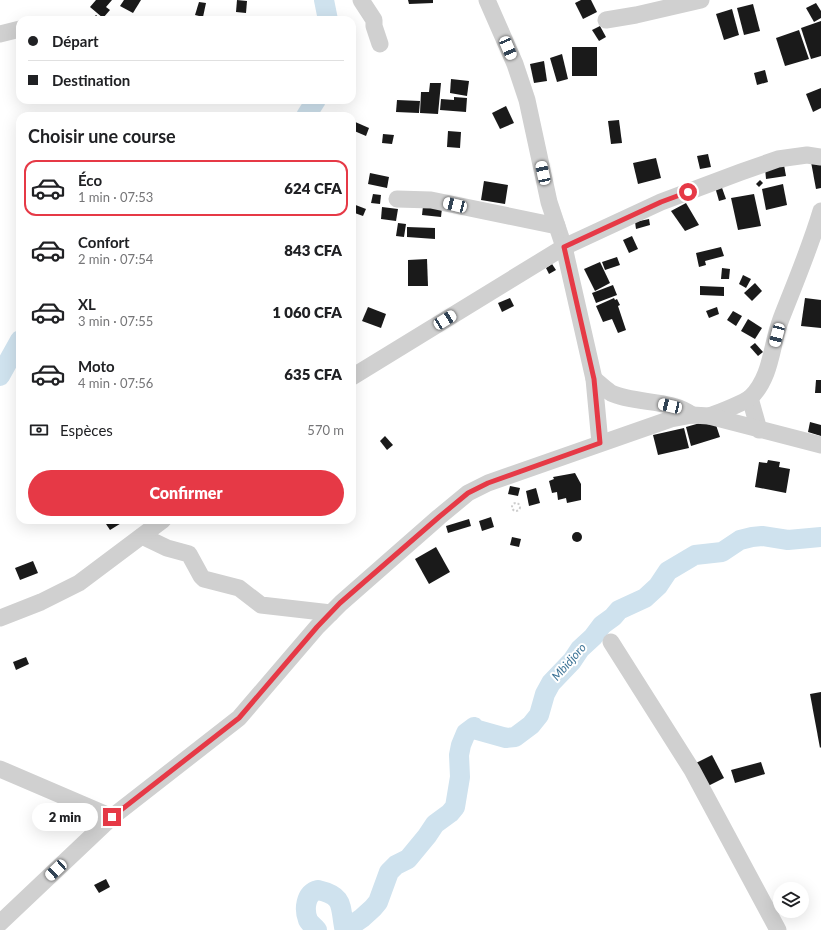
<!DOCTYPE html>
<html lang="fr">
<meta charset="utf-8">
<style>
:root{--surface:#fff;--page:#f2f2f2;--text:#202124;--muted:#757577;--line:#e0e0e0;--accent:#e63946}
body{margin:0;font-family:Lato,sans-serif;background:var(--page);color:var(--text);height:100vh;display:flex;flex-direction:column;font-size:15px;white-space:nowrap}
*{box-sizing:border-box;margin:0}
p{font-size:13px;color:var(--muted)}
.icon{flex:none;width:22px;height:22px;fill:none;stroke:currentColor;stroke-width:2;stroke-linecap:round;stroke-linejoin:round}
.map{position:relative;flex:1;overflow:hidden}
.sheet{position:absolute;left:16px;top:112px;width:340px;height:412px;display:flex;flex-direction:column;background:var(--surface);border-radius:12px;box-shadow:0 4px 16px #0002}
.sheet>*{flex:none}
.banner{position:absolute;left:16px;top:16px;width:340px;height:88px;border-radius:12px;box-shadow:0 4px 16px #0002;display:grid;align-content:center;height:88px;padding:0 12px;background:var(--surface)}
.controls{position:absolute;left:773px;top:882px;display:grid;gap:8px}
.controls a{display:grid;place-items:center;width:36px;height:36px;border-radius:50%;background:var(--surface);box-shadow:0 4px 16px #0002;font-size:20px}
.end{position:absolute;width:18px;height:18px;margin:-9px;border:5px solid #e63946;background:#fff;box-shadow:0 0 0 2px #fff}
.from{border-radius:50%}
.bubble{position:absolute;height:28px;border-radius:14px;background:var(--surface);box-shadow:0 4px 16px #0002;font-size:13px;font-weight:800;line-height:28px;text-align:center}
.car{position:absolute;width:12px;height:24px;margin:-12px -6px;border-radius:5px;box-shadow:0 0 3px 1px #0007;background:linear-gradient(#fff 24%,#345 0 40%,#fff 0 76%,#345 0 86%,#fff 0)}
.banner b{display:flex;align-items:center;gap:14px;height:38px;font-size:15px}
.banner b+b{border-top:1px solid var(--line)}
.banner i{width:10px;height:10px;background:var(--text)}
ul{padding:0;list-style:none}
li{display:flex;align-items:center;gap:12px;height:56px;margin:0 8px 6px;padding:0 4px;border:2px solid transparent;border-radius:12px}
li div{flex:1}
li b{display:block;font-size:15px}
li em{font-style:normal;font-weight:800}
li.active{border-color:var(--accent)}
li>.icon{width:36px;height:36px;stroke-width:1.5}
h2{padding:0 12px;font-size:18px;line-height:48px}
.pay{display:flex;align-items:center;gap:10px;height:44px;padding:0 12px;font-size:15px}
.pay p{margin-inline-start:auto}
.button{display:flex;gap:8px;margin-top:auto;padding:8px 12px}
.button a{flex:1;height:46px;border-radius:24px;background:var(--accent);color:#fff;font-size:16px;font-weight:800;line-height:46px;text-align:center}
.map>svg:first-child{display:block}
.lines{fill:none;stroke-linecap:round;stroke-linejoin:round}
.river{stroke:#cfe2ee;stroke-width:20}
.building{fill:#1a1a1a}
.path{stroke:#cdcdcd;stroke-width:2;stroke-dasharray:2 2;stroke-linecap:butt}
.minor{stroke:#d0d0d0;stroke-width:17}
.route{stroke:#e63946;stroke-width:5}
.labels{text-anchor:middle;stroke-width:4;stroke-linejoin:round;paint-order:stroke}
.water-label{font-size:12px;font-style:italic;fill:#3f7597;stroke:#fff}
</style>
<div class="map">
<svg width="821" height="930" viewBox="0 0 821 930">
<rect width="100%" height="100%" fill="#fff"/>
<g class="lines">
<g class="river">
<path d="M324 0 328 20"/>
<path d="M306 116 316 100"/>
<path d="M0 376 20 340"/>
<path d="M317 930C314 926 310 924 308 920 304 910 305 893 318 890 344 896 340 905 344 927L352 925 362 918 373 908 378 902 389 872 396 865 408 859 427 836 435 824 450 813 455 807 460 777 459 755 461 745 466 733 474 727V729L506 738 515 737 531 725 539 715 545 694 551 683 572 661 580 649 593 637 602 625 613 617 619 610 645 598 658 586 668 571 695 555 722 552 740 540 752 537 762 536 788 540 821 537"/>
</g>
</g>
<g class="building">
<path d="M96 0H112L106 7 110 10 103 18 90 7Z"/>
<path d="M124 0H141L133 13 120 6Z"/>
<path d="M237 0 247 1 246 13 236 12Z"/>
<path d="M408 0H433V3L409 4Z"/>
<path d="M581 0H591L597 12 583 19 575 3Z"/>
<path d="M199 2 206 3 203 17 195 15Z"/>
<path d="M816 3 821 11V18L814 22 806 8Z"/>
<path d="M753 4 760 31 744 35 737 8Z"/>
<path d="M732 9 739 35 724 40 716 14Z"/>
<path d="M96 15 102 20H91Z"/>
<path d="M821 21V56L811 59 801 28Z"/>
<path d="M600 26 606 37 599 41 592 30Z"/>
<path d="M799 30 809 59 785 66 776 38Z"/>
<rect x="572" y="47" width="25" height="29"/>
<path d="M562 54 568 79 557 82 550 58Z"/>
<path d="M544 61 547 81 534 83 530 64Z"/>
<path d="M765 70 768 82 757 85 754 73Z"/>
<path d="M451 79 469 81 467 96 450 93Z"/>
<path d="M430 83H441L438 114 420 113 421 92H429Z"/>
<path d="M821 88V108L813 112 806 94Z"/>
<path d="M454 97 467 98 466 112 440 110 441 99 454 100Z"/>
<path d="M397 100 420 101 419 113 396 112Z"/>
<path d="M506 106 514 123 500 129 492 113Z"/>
<path d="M619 120 622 143 611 144 608 121Z"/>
<path d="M353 121 369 128 366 136 352 130Z"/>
<path d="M448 131 461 132 460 148 447 147Z"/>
<path d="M383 134 394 135 392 144 382 143Z"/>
<path d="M708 154 711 167 700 169 697 156Z"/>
<path d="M656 158 661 178 638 184 633 163Z"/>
<path d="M811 162H821V188L816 189Z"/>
<path d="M784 165 786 176 766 179 765 168Z"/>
<path d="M370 173 389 177 387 188 368 184Z"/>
<path d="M760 180 763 183 759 187 756 184Z"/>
<path d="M484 181 508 185 505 204 481 200Z"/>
<path d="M783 184 787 205 766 210 762 189Z"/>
<path d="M721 185 726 199 719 201 715 187Z"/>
<path d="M373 194 381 195 380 204 371 203Z"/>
<path d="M754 194 761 226 738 230 731 198Z"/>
<path d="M686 203 699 225 685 231 671 211Z"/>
<path d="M353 204 366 209 363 216 352 212Z"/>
<path d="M423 206 442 208 441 217 422 215Z"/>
<path d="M382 207 398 209 396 221 381 219Z"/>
<path d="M649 219 650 225 636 229 635 222Z"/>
<path d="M398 223 406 224 404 237 396 236Z"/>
<path d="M407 227 435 228V239L407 237Z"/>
<path d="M632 236 638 249 629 253 623 240Z"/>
<path d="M721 247 724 256 705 261 706 265 699 267 696 253Z"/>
<path d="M617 257 620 265 605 270 602 262Z"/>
<path d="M427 259 428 286H408V260Z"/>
<path d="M600 262 610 283 595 291 584 269Z"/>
<path d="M552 264 556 270 549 274 546 268Z"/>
<path d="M722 268 730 269 729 279H721Z"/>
<path d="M743 275 751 279 746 288 739 284Z"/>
<path d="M755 283 762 291 752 301 744 293Z"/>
<path d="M613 285 617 295 596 303 592 293Z"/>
<path d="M700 286 724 287V296L700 295Z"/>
<path d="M510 298 514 306 502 312 498 303Z"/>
<path d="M614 298 615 300 617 299 620 305 618 306 626 330 618 333 612 319 603 322 596 306Z"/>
<path d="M805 298 821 300V328L801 326Z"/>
<path d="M368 307 386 314 381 328 362 321Z"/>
<path d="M717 307 719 314 709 318 706 311Z"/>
<path d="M733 311 742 316 736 326 727 320Z"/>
<path d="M748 319 762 328 755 339 741 331Z"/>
<path d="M755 343 763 352 758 356 750 347Z"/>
<path d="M816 380H821V393H815Z"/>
<path d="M714 419 720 437 691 446 686 427Z"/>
<path d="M810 422 821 425V436L808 432Z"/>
<path d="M684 428 689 448 658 455 653 435Z"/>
<path d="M385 436 393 445 387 450 380 441Z"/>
<path d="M768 460 780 462 779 467 790 469 786 493 755 487 759 462 767 463Z"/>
<path d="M575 473 581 484V500L567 503 566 498 558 500 557 492 552 493 549 481 554 479 553 477Z"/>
<path d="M510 486 520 488 518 496 508 494Z"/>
<path d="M536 488 540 503 529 506 526 491Z"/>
<path d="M491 517 494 527 482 531 479 521Z"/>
<path d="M469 519 471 526 448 533 446 526Z"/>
<path d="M106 520H121L123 522 110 530 104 521Z"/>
<circle cx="577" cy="537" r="5"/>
<path d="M512 537 521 539 519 547 510 545Z"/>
<path d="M436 547 450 572 429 584 415 559Z"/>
<path d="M33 561 38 573 20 580 15 568Z"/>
<path d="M26 657 29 664 16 670 13 662Z"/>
<path d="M821 692V747L820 748 810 694Z"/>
<path d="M712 755 724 778 708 786 696 763Z"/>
<path d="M761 762 765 774 735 783 731 770Z"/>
<path d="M106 879 110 887 99 893 94 885Z"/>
</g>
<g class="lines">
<circle class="path" cx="516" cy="507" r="4"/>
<g class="minor">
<path d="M361 0 374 20V26L380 44"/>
<path d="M487 0 515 64 527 100 549 202 564 247 594 379 600 443"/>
<path d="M606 20 636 15 701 0"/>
<path d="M0 34 20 29"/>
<path d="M397 199 431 200 557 226"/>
<path d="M352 377 564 247 661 202 741 172 778 159 807 155 821 157"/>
<path d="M594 379C600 384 605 389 611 393 634 404 672 399 692 415"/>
<path d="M750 398 759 430"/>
<path d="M709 416C718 413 746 402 751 397 772 376 771 345 781 319 795 283 810 248 821 211"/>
<path d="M142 536 167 548 189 554 201 576 204 579 239 588 261 605 331 613"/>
<path d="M0 618 41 602 79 583 163 520"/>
<path d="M611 642 692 770 778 930"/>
<path d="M0 769 112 817"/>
<path d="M0 923 112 817 239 718 317 627 341 603 439 517 468 493 488 483 671 419 692 415 709 416 821 445"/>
</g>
</g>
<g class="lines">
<path class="route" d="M112 817 239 718 317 627 340 603 439 517 468 493 488 483 600 443 594 379 564 247 661 202 688 192"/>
</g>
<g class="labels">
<g class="water-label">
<text transform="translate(569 662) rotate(-49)" y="4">Mbidjoro</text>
</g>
</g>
</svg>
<div class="controls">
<a><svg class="icon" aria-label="layers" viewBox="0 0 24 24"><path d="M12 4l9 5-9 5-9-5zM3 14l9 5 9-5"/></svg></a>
</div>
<i class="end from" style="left:688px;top:192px"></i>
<i class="end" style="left:112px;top:817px"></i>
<div class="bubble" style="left:32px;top:803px;width:66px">2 min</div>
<i class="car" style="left:508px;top:48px;rotate:157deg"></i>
<i class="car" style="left:543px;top:173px;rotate:348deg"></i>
<i class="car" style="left:455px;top:205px;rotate:284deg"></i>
<i class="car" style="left:445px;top:320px;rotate:58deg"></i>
<i class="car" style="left:777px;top:335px;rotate:195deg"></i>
<i class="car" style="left:670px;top:406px;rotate:283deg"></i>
<i class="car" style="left:56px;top:870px;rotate:227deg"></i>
<div class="banner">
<b><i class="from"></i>Départ</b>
<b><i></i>Destination</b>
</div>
<section class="sheet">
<h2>Choisir une course</h2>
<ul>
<li class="active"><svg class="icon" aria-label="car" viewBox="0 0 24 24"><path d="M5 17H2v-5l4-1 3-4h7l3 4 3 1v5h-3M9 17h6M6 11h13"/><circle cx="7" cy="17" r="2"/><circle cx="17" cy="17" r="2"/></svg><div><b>Éco</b><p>1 min · 07:53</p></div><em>624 CFA</em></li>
<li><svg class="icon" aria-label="car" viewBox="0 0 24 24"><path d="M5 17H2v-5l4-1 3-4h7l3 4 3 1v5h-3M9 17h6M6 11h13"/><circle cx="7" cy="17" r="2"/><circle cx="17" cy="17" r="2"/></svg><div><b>Confort</b><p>2 min · 07:54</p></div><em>843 CFA</em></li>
<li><svg class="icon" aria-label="car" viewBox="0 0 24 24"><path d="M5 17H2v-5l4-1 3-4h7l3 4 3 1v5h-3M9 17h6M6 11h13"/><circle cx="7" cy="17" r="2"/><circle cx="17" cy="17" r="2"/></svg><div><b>XL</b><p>3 min · 07:55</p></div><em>1 060 CFA</em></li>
<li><svg class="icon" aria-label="car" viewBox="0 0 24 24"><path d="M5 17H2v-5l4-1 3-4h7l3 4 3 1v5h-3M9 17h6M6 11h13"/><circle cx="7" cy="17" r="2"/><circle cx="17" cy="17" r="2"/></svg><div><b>Moto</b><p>4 min · 07:56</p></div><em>635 CFA</em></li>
</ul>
<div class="pay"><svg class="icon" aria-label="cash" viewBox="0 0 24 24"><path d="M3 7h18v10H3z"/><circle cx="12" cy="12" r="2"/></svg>Espèces<p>570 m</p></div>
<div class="button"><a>Confirmer</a></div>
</section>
</div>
